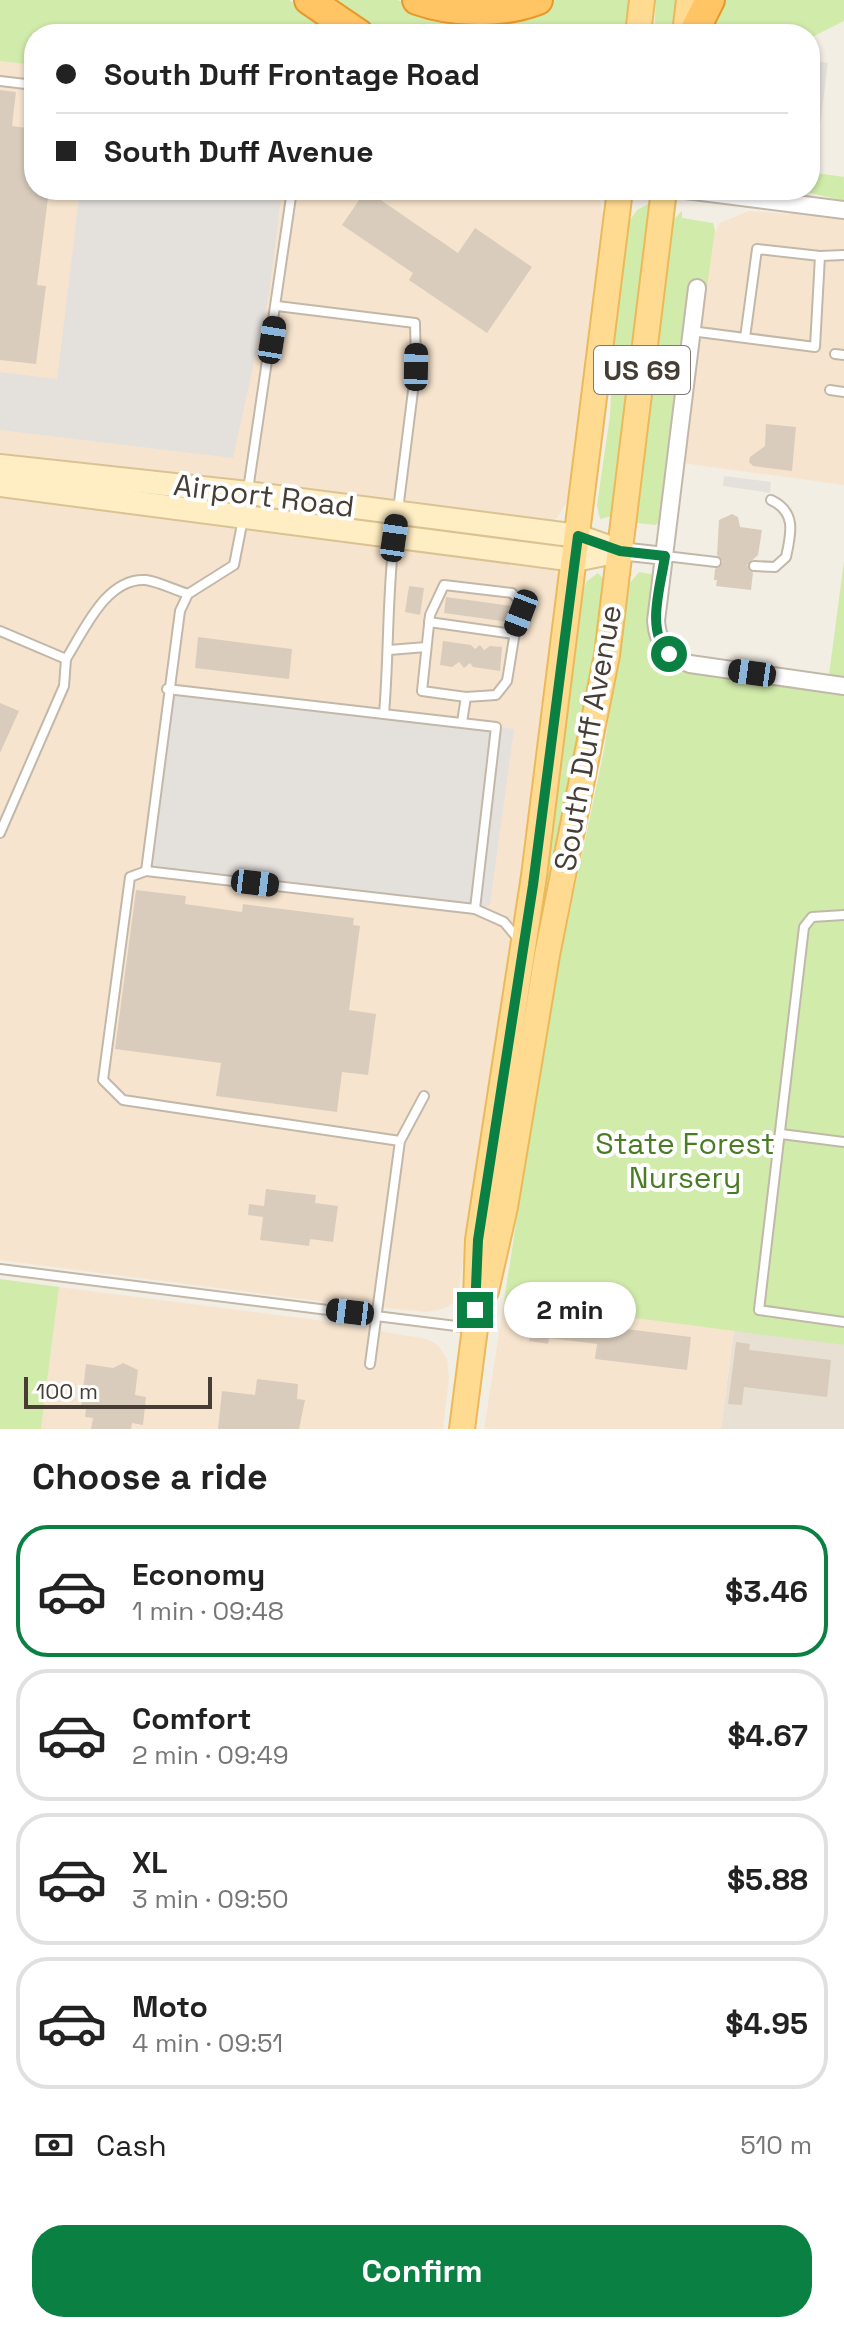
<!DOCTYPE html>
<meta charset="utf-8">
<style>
:root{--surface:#fff;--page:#f6f6f6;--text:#222;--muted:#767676;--line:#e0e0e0;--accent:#0b8043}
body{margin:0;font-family:"Space Grotesk",sans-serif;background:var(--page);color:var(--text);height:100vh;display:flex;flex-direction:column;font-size:30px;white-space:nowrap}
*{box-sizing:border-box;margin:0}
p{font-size:26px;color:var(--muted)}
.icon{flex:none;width:44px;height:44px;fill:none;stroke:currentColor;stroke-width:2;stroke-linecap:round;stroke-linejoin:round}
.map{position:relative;height:1429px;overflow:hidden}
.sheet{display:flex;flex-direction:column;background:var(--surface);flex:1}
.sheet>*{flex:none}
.top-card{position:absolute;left:24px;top:24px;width:796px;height:176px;border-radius:32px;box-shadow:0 2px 6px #0004;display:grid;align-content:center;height:176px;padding:0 32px;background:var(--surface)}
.scale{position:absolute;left:24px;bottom:20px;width:188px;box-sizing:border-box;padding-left:8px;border:4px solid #463e34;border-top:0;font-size:22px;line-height:28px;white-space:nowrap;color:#463e34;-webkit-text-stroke:6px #fff;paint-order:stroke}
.end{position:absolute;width:36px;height:36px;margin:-18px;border:10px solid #0b8043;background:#fff;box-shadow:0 0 0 4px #fff}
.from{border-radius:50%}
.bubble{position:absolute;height:56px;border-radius:28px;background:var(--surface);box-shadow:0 2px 6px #0004;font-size:26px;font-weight:700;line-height:56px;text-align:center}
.car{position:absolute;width:24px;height:48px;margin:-24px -12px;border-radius:10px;box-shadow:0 0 6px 2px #0007;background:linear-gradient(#222 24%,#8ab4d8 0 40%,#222 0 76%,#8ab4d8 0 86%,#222 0)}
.top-card b{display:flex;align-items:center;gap:28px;height:76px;font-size:30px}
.top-card b+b{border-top:2px solid var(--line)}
.top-card i{width:20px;height:20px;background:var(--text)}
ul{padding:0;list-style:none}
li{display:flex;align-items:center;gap:24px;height:132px;margin:0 16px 12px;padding:0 16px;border:4px solid var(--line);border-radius:32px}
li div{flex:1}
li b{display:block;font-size:30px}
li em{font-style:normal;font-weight:700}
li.active{border-color:var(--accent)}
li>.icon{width:72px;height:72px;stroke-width:1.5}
h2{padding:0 32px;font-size:36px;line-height:96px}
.pay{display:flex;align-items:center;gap:20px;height:88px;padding:0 32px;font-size:30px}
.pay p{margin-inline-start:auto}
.button{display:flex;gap:16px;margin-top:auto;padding:16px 32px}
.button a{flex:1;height:92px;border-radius:32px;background:var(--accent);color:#fff;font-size:32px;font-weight:700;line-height:92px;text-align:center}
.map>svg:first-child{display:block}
.residential{fill:#e8e0d2}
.commercial{fill:#f7e4ce}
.green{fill:#d1ebaa}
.parking{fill:#e4e1dd}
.building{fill:#d9ccbc}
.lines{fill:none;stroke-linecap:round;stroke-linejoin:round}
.service-casing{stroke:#c2b8a9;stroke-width:12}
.minor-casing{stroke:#c2b8a9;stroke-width:20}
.secondary-casing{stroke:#dac393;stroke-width:26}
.primary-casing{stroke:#ebb95a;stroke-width:28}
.motorway-casing{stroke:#e8992a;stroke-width:32}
.service{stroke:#fff;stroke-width:8}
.minor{stroke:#fff;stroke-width:16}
.secondary{stroke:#ffeec3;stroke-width:22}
.primary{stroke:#ffdb92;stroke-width:24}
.motorway{stroke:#ffc464;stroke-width:28}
.route{stroke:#0b8043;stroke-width:10}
.labels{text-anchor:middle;stroke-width:8;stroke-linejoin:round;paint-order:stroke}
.shield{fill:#fff;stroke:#7e7871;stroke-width:2}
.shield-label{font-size:28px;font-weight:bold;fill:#463e34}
.street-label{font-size:30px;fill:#463e34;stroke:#fff}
.park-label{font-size:30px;fill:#497c23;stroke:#fff}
</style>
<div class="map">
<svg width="844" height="1429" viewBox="0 0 844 1429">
<rect width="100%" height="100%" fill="#f3eee4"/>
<path class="residential" d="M734 1330 844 1345V1429H721Z"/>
<g class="commercial">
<path d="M0 61 34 65V190H588L593 193 600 200 603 216 599 262 567 502 557 518 551 522 0 458Z"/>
<path d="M749 211 844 218V485L682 463 712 238 720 223Z"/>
<path d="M0 492 539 563 554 569 561 579 504 1010 459 1288 453 1303 446 1308 427 1312 317 1301 0 1260Z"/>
<path d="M59 1287 309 1319 427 1339 438 1345 447 1359 449 1378 443 1429H41Z"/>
<path d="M504 1301 734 1330 721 1429H484Z"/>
</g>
<g class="green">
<path d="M0 0H289L339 34H34V65L0 61Z"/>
<path d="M322 0H397L429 11 556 0H629L625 34H372Z"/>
<path d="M656 0H678L674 34H654Z"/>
<path d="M720 0H844V21L810 38V34H703Z"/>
<path d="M810 172 844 177V201L802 191 810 190Z"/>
<path d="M652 202 612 516 600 519 597 505 610 416 614 336 626 226 637 210Z"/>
<path d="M682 211V218L713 223 715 230 702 322H699L662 518 656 525 637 523 669 224Z"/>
<path d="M844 561V1345L504 1301 548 1015 603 755 630 583 639 572 651 574 654 578C651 605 644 632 660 654L827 690Z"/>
<path d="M598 573 604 580 582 733 536 964H530L582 593 587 581Z"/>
<path d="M0 1279 59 1287 41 1429H0Z"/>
</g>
<g class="parking">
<path d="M810 60 828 63 814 173 810 172Z"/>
<path d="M80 190H282L269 294 233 458 0 430V372L57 379Z"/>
<path d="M724 476 771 482 770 493 723 486Z"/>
<path d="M167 689 514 729 490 905 475 909 146 871Z"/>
</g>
<g class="building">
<path d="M0 90 16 92 12 126 34 129V190H49L37 285 46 286 36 364 0 360Z"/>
<path d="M366 190 458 253 475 228 532 267 487 333 409 280 413 273 342 225Z"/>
<path d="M766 424 796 427 792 471 753 466 749 462 750 457 765 446Z"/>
<path d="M732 514 738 517 740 527 762 530 758 555 747 565 753 573 751 590 716 586 717 580H714L715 569 723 562 717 555 719 520Z"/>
<path d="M409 586 424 588 420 615 405 612Z"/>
<path d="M446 597 511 606 509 622 444 613Z"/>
<path d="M198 637 292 649 289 679 195 668Z"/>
<path d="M443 641 471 645 475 649 480 645 484 650 490 646 502 647 500 671 473 667 470 663 464 668 459 662 452 667 440 665Z"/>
<path d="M0 703 19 711 0 753Z"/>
<path d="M136 890 186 896 185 904 242 912 243 904 354 918 353 925 360 926 349 1010 376 1014 368 1075 342 1072 337 1112 216 1096 221 1063 115 1049Z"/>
<path d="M266 1189 316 1195 315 1203 338 1206 333 1242 310 1239 309 1246 260 1240 263 1217 248 1215 249 1204 264 1206Z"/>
<path d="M536 1309 578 1314 577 1323 691 1337 687 1370 595 1359 597 1344 549 1338 548 1344 529 1341Z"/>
<path d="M736 1342 750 1344 749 1350 831 1360 827 1397 744 1387 742 1405 728 1404Z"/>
<path d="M123 1363 138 1370 135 1395 146 1397 143 1425 132 1423 131 1429H91L93 1418 85 1417 86 1408 81 1407 86 1364 113 1368Z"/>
<path d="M257 1379 298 1384 297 1399 305 1400 299 1429H218L222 1391 255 1395Z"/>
</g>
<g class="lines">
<g class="service-casing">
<g id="service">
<path d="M0 81 34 85"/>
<path d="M820 256 844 255"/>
<path d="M277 306 415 323 416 367 398 510"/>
<path d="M691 331 815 347 820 256 757 249 745 338"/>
<path d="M835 354 844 355"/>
<path d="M830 390 844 392"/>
<path d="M248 490 292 190"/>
<path d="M243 519 234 565 188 594 180 611 146 871 475 909 504 922 519 940"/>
<path d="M665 556 716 562"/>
<path d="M754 566 775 567 786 557C791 534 797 512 771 500"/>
<path d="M429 622 514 634"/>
<path d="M0 631 66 659C84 631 106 577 146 580 159 582 175 590 188 594"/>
<path d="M389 650 426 647"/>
<path d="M167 689 496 727 475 909"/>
<path d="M384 714C389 655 387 598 394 539"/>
<path d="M462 722 466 697 496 695 507 681 520 601 512 593 444 585 430 615 422 691 466 697"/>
<path d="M0 833 64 686 66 659"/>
<path d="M146 871 130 877 103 1080 123 1100 400 1141"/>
<path d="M844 915 812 917 804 927 759 1310 844 1322"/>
<path d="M781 1134 844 1142"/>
<path d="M0 1269 472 1328"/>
<path d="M370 1364 400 1141 424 1096"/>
</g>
</g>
<g class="minor-casing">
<g id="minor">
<path d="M686 190 844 210"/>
<path d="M697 288 656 621C658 645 667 656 690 664L844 686"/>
<path d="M620 551 665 556"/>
</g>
</g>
<g class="secondary-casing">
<g id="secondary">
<path d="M0 466 248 493 578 536 620 551"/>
<path d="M0 485 575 560 620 551"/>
</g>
</g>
<g class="primary-casing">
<g id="primary">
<path d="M638 34 642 0"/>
<path d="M685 34 689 0"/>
<path d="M486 1291 505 1207 547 955 607 655 664 190"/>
<path d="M462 1429 475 1328 478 1240 534 876 620 190"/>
</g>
</g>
<g class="motorway-casing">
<g id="motorway">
<path d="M309 0 359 34"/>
<path d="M417 0C453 13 502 14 538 0"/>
<path d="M693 34 710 0"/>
</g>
</g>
<use href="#service" class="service"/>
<use href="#minor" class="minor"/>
<use href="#secondary" class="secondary"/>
<use href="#primary" class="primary"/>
<use href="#motorway" class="motorway"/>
</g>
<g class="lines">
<path class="route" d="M475 1310 478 1240 533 885 578 536 620 551 665 556C661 585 645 631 669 654"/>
</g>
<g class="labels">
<rect class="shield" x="594" y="346" width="96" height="48" rx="6"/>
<g class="shield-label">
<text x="642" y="380">US 69</text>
</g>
<g class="street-label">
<text transform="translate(264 496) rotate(7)" y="10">Airport Road</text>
<text transform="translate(588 738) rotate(-80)" y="10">South Duff Avenue</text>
</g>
<g class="park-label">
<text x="685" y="1154">State Forest<tspan x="685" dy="34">Nursery</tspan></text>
</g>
</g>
</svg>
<div class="scale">100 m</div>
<i class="end from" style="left:669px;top:654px"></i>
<i class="end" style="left:475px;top:1310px"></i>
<div class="bubble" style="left:504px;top:1282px;width:132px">2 min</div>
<i class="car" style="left:272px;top:340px;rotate:9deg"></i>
<i class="car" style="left:416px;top:367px;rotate:1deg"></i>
<i class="car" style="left:394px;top:538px;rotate:8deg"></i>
<i class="car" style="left:521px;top:613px;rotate:201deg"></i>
<i class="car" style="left:752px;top:673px;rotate:278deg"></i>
<i class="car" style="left:255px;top:883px;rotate:97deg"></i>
<i class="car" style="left:350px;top:1312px;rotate:277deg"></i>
<div class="top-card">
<b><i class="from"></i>South Duff Frontage Road</b>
<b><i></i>South Duff Avenue</b>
</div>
</div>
<section class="sheet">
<h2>Choose a ride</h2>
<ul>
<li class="active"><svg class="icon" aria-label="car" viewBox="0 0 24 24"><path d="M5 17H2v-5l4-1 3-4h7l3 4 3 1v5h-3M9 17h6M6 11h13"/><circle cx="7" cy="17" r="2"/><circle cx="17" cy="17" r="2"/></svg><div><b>Economy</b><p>1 min · 09:48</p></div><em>$3.46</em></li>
<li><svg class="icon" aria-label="car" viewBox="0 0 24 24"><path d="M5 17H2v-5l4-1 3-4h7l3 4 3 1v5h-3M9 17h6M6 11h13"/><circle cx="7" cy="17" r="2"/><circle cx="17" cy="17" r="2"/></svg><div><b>Comfort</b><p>2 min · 09:49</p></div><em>$4.67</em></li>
<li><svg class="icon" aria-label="car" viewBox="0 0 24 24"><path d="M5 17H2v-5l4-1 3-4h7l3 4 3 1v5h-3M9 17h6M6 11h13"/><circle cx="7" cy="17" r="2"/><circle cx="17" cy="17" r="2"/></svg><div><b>XL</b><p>3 min · 09:50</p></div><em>$5.88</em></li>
<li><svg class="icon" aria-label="car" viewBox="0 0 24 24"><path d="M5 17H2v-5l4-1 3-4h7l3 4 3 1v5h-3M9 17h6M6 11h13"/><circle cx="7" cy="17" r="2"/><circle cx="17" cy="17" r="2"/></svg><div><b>Moto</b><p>4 min · 09:51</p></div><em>$4.95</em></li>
</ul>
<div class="pay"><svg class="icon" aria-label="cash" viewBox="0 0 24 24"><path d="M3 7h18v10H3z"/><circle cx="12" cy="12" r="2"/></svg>Cash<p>510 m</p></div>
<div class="button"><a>Confirm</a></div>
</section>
